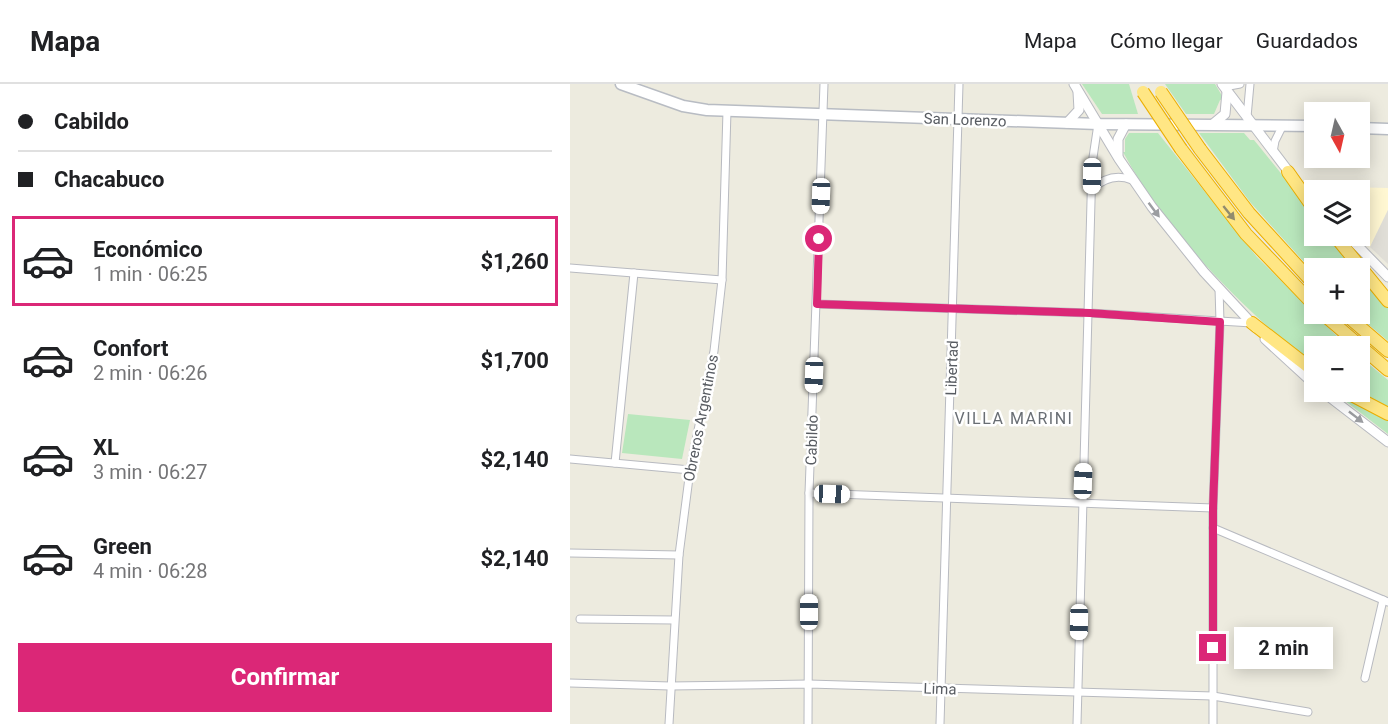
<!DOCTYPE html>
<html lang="es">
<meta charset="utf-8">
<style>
:root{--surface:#fff;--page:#f2f2f2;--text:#202124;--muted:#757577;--line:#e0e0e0;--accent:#db2777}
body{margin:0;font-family:Roboto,sans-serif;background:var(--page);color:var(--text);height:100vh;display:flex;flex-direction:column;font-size:22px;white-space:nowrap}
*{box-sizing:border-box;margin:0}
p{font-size:20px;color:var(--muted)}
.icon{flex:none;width:33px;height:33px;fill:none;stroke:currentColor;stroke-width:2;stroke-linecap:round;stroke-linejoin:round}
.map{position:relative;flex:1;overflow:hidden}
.side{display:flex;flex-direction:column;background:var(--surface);width:570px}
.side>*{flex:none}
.hud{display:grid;align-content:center;height:132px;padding:0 18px;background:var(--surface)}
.needle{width:39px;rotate:172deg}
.controls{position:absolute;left:734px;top:18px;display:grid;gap:12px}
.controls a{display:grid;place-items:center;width:66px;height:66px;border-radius:0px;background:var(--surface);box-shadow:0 3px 15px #0003;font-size:30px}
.end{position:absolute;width:27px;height:27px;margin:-14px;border:8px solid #db2777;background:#fff;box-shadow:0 0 0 3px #fff}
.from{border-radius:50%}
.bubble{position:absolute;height:42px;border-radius:0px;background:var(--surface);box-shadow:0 3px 15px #0003;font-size:20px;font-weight:700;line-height:42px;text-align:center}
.car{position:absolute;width:18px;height:36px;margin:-18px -9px;border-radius:8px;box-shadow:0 0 4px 2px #0007;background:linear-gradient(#fff 24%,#345 0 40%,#fff 0 76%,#345 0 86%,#fff 0)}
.hud b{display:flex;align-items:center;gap:21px;height:57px;font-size:22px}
.hud b+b{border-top:2px solid var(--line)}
.hud i{width:15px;height:15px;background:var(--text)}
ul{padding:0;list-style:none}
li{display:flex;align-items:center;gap:18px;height:90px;margin:0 12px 9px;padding:0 6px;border:3px solid transparent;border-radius:0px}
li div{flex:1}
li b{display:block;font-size:22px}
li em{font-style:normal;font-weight:700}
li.on{border-color:var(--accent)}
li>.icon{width:54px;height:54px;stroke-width:1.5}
.cta{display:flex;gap:12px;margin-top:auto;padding:12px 18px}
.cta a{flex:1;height:69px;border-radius:0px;background:var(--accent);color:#fff;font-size:24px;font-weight:700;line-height:69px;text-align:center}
header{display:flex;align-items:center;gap:36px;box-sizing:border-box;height:84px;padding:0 30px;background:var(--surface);border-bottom:2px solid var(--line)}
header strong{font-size:28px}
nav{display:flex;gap:33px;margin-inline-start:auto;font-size:21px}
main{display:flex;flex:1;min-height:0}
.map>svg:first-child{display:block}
.commercial{fill:#fff7d2}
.industrial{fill:#e0ded7}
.green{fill:#b9e7bc}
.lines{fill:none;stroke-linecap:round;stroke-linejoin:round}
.minor-casing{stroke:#b8bac0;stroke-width:9}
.tertiary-casing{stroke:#b8bac0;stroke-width:11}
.secondary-casing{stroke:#b8bcc3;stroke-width:13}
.motorway-casing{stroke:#ecaf00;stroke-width:14}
.minor{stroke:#fff;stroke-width:7}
.tertiary{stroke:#fff;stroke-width:9}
.secondary{stroke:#fff;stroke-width:10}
.motorway{stroke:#ffe684;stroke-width:12}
.motorway-bridge-casing{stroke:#ecaf00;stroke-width:14;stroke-linecap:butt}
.motorway-bridge{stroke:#ffe684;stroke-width:12}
.oneway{fill:#9b9da1}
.oneway2{fill:#928c6e}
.route{stroke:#db2777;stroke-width:8}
.labels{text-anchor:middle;stroke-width:5;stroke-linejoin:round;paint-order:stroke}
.street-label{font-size:15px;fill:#585c62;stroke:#fff}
.neighbourhood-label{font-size:16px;letter-spacing:1.5px;fill:#696e74;stroke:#fff}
</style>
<header>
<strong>Mapa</strong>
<nav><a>Mapa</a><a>Cómo llegar</a><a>Guardados</a></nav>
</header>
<main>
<section class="side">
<div class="hud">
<b><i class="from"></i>Cabildo</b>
<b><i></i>Chacabuco</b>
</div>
<ul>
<li class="on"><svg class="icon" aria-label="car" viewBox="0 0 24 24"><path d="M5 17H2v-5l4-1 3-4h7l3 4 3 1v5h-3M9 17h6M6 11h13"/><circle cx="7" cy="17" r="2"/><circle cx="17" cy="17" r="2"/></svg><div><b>Económico</b><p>1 min · 06:25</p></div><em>$1,260</em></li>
<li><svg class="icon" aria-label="car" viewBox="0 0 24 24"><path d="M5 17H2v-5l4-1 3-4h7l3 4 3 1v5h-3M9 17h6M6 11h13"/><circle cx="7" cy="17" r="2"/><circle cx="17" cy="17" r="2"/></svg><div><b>Confort</b><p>2 min · 06:26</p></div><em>$1,700</em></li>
<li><svg class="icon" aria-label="car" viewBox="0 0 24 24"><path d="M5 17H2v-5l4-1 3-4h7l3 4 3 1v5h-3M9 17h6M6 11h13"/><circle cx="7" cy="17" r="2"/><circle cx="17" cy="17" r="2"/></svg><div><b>XL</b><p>3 min · 06:27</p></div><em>$2,140</em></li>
<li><svg class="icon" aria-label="car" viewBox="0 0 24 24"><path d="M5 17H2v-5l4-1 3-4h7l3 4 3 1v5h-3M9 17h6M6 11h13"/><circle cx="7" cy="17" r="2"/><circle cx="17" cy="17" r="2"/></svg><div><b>Green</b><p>4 min · 06:28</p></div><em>$2,140</em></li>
</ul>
<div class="cta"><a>Confirmar</a></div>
</section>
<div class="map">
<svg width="818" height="640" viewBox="0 0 818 640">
<rect width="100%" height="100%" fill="#edebdf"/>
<path class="commercial" d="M779 103 818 104V126L800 163 788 152 789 106H779Z"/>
<path class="industrial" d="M818 126V180L800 163Z"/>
<g class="green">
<path d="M512 0H559L568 30H532Z"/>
<path d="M595 0H645L654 15 650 16 644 30H616Z"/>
<path d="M559 49H588L687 173 777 262H744V283C675 226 595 148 553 68H555V55Z"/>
<path d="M629 49H674L680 56H684L744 130V152H761L788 184H744V189L680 118Z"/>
<path d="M789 186 818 221V257L786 230H789Z"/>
<path d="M789 272 818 296V326L781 308H789Z"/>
<path d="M763 308 818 335V350L770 313Z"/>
<path d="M58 330 120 336 112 375 52 369Z"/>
</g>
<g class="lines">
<g class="minor-casing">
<g id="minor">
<path d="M654 3 670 0"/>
<path d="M677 33 680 0"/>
<path d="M703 68 705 57 713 41"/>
<path d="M522 105C534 94 547 90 562 96"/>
<path d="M0 184 152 196"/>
<path d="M247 220 520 229 682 239"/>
<path d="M0 375 120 386"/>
<path d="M45 379 64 189"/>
<path d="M239 409 643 424"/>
<path d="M643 444 818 518"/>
<path d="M0 469 109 471"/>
<path d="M10 535 104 536"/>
<path d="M795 594 813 516"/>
<path d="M0 599 100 602 239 600 643 612 738 628"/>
<path d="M99 640 109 471 120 386 144 267 152 196 157 27"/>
<path d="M238 640 239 409 254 0"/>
<path d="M370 640 389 0"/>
<path d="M507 640 522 80 528 40"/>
<path d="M643 640V424L650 238 649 204"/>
</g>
</g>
<g class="tertiary-casing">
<g id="tertiary">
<path d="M504 0 549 75 582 123 634 188 686 244"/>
<path d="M652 0 722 92"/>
<path d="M497 39 509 26 508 8"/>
<path d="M643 40 655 30 657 8"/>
<path d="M548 72V55L556 40"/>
<path d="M778 152 818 193"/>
<path d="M695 255 744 300"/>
<path d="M753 308 818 358"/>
</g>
</g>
<g class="secondary-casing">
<g id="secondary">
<path d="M51 0 113 22 137 26 528 40 744 42"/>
<path d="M789 44 818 45"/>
</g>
</g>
<g class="motorway-casing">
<g id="motorway">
<path d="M611 65 676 150 744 221"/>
<path d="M630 65 679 129 744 200"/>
<path d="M718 88 744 125"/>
<path d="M765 152 818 217"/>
<path d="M753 230 818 286"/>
<path d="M775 230 818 267"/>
<path d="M682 239 744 287"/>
<path d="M776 308 818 330"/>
</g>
</g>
<use href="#minor" class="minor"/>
<use href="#tertiary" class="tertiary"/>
<use href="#secondary" class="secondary"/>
<use href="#motorway" class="motorway"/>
<g class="motorway-bridge-casing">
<g id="motorway-bridge">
<path d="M573 8 611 65"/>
<path d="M591 8 630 65"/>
</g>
</g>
<use href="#motorway-bridge" class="motorway-bridge"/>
</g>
<defs><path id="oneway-solid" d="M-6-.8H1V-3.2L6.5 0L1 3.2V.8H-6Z" transform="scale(1.5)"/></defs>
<g class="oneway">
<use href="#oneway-solid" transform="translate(584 126) rotate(53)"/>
<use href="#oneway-solid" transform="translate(786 333) rotate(38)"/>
</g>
<use class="oneway2" href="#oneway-solid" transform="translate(659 129) rotate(51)"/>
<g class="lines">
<path class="route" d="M249 155 247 220 520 229 650 238 643 424V564"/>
</g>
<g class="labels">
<g class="street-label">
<text transform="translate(395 36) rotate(2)" y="5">San Lorenzo</text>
<text transform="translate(382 284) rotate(-88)" y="5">Libertad</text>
<text transform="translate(131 334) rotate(-79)" y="5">Obreros Argentinos</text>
<text transform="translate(242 356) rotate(-88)" y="5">Cabildo</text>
<text transform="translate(370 605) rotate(2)" y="5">Lima</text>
</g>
<g class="neighbourhood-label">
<text x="444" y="340">VILLA MARINI</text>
</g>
</g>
</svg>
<div class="controls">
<a><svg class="needle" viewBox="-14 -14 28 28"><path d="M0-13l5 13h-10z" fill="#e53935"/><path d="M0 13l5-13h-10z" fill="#757577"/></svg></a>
<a><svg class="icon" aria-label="layers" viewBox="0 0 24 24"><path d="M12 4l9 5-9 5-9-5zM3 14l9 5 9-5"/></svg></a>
<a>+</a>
<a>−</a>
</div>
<i class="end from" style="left:249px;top:155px"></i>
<i class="end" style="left:643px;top:564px"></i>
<div class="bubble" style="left:664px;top:543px;width:99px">2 min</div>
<i class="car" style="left:522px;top:92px;rotate:181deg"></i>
<i class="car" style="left:251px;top:112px;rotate:182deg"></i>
<i class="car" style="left:244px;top:291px;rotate:182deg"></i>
<i class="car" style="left:513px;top:397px;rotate:2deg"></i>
<i class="car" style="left:262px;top:410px;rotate:92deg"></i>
<i class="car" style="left:239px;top:528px;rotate:0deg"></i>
<i class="car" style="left:509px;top:538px;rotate:181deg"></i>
</div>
</main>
